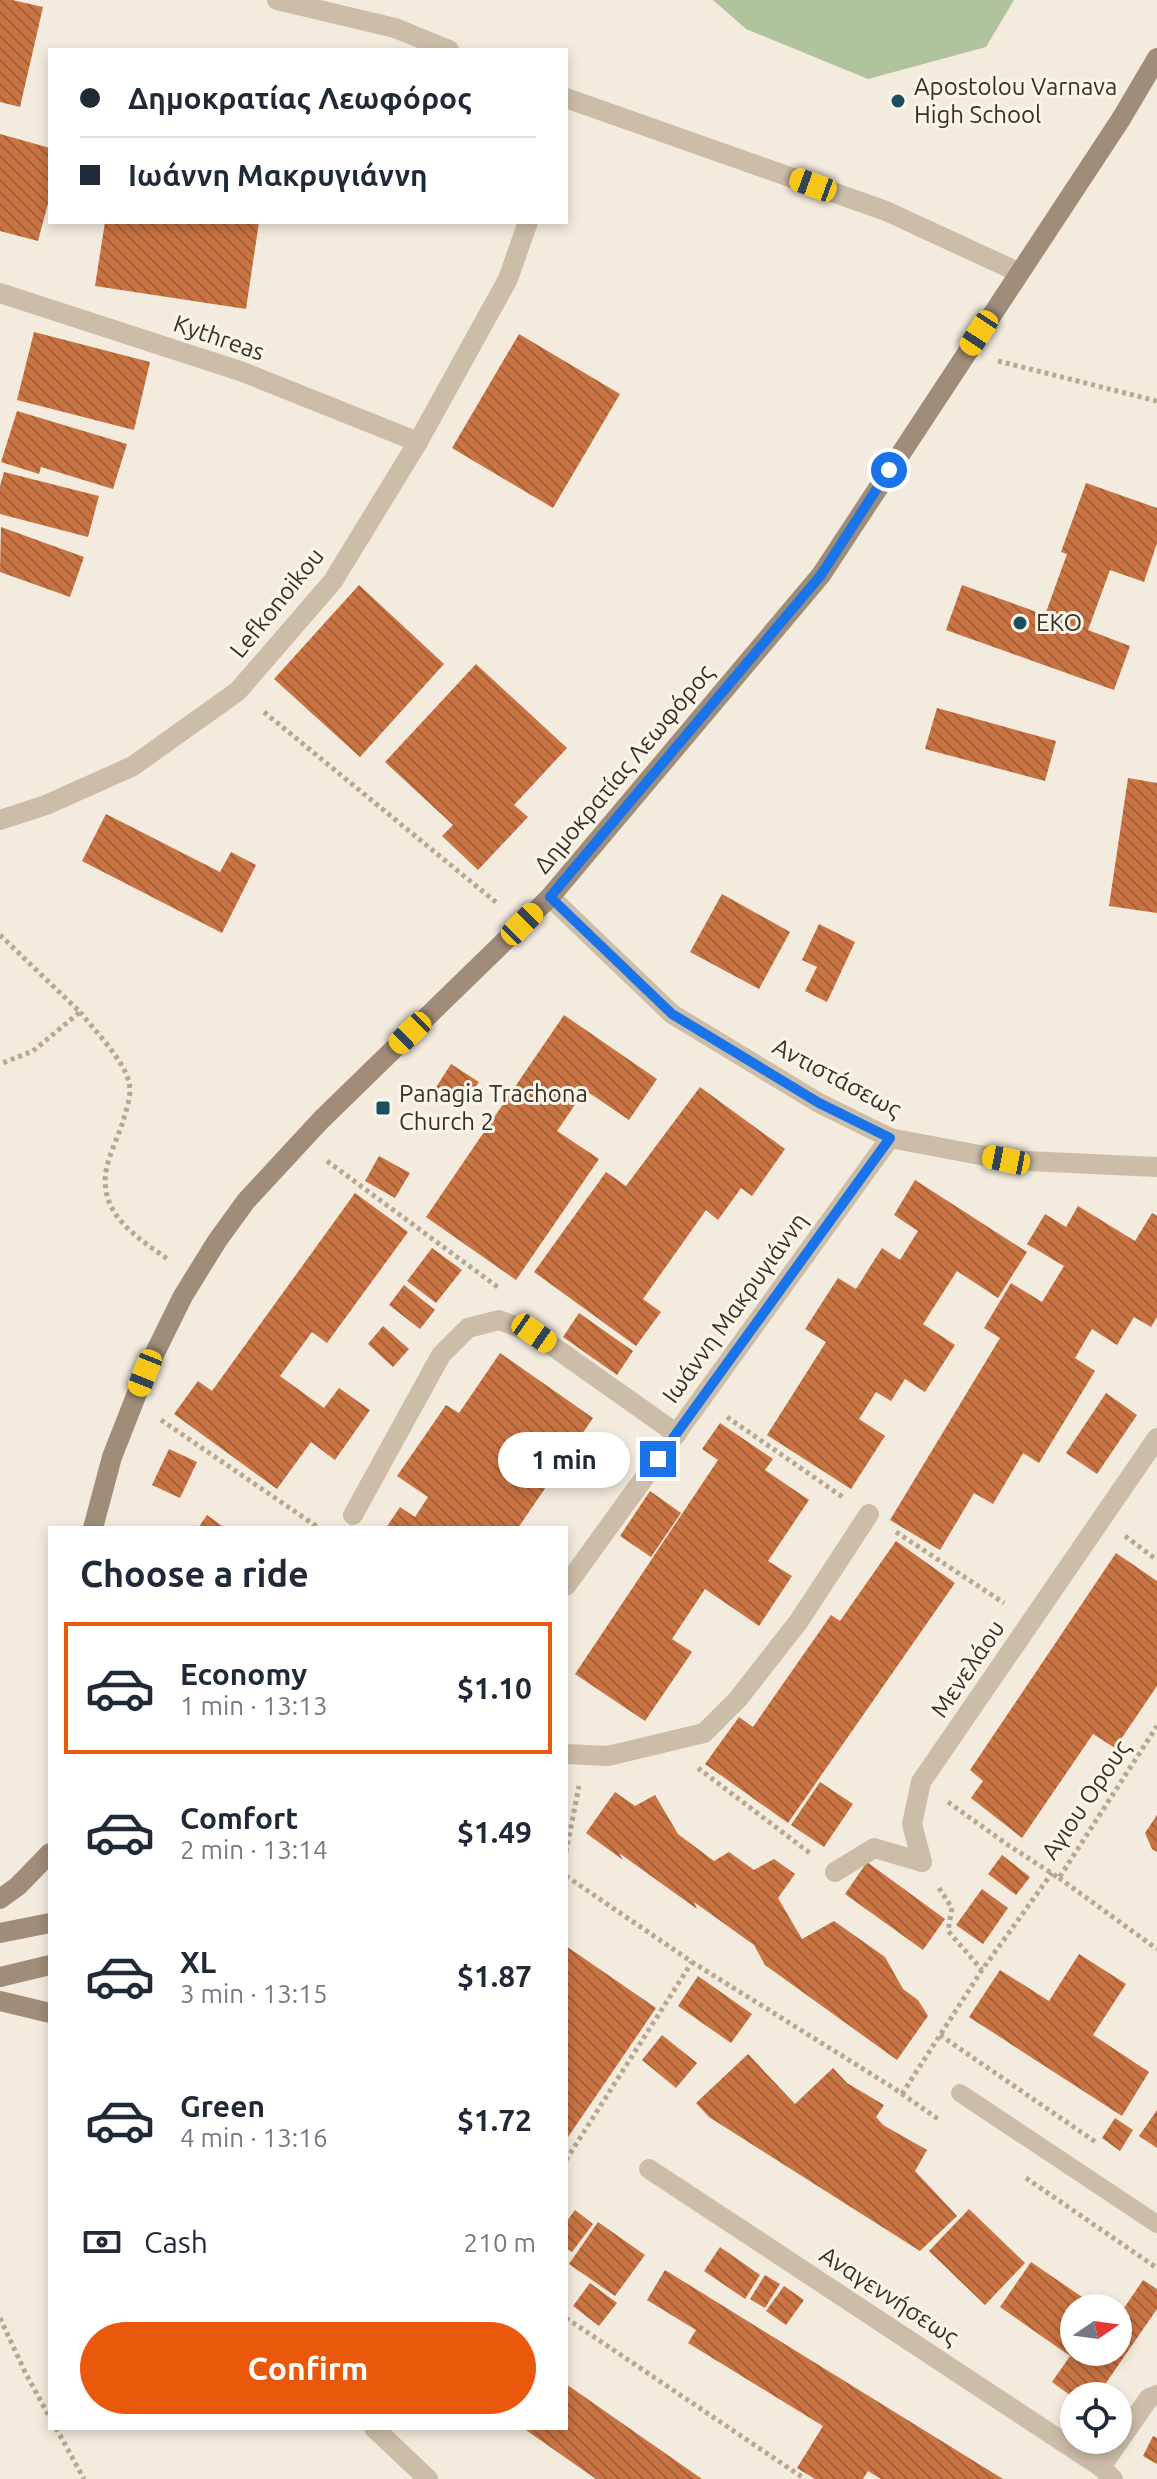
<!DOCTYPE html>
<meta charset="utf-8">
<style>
:root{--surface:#fff;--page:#f2f2f3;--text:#1f2937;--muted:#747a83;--line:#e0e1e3;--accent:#ea580c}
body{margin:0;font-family:Ubuntu,sans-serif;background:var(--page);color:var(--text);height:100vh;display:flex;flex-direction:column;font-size:30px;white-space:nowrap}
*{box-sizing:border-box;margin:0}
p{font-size:26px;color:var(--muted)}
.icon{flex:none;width:44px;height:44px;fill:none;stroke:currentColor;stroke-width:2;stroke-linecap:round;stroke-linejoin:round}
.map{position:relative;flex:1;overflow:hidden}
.sheet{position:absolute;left:48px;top:1526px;width:520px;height:904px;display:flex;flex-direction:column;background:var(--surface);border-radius:0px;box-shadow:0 4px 12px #0003}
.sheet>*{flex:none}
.top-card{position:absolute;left:48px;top:48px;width:520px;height:176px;border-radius:0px;box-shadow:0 4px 12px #0003;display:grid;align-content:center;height:176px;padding:0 32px;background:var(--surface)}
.needle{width:52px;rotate:77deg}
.fabs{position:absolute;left:1060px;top:2294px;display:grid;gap:16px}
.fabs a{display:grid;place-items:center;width:72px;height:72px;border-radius:50%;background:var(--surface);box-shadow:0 4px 12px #0003;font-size:40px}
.end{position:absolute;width:36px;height:36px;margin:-18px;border:10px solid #1a73e8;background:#fff;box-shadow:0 0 0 4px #fff}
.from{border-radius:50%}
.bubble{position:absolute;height:56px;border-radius:28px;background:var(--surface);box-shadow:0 4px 12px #0003;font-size:26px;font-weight:600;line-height:56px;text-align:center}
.car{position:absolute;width:24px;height:48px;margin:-24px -12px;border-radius:10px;box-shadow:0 0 6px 2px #0007;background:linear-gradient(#f5c518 24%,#345 0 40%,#f5c518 0 76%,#345 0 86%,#f5c518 0)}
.top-card b{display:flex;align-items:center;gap:28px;height:76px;font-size:30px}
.top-card b+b{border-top:2px solid var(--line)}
.top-card i{width:20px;height:20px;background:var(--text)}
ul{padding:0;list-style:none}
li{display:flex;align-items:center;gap:24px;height:132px;margin:0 16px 12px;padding:0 16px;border:4px solid transparent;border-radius:0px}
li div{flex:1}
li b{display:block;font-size:30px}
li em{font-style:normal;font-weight:600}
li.active{border-color:var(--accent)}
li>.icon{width:72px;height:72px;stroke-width:1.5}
h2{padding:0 32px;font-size:36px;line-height:96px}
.pay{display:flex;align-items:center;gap:20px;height:88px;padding:0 32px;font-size:30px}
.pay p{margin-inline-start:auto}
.button{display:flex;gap:16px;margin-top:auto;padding:16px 32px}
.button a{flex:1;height:92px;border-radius:48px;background:var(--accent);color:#fff;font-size:32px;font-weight:600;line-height:92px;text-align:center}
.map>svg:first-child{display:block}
.pitch{fill:#b1c39c}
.building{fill:url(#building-back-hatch)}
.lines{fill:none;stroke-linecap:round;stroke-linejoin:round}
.path{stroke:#b8a792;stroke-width:5;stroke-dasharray:4 4;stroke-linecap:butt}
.service{stroke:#ccbda8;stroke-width:18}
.minor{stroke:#ccbda8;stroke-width:20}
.tertiary{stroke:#ccbda8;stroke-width:20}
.secondary{stroke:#9f8c79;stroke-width:20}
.route{stroke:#1a73e8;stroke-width:10}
.poi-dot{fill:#1c4f5b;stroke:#faf5e9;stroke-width:3}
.labels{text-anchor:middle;stroke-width:6;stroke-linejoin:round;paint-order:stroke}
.poi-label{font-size:24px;fill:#382f28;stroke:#faf5e9;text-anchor:start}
.street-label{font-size:24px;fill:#382f28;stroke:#faf5e9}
</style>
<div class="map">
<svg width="1157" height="2479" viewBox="0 0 1157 2479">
<defs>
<pattern id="building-back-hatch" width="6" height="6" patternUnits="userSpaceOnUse" patternTransform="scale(2)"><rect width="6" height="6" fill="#c97444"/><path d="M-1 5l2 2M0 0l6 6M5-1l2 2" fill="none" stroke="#a46039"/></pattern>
</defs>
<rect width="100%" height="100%" fill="#f3ebdd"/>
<path class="pitch" d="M713 0H1014L986 47 868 79 746 29Z"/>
<g class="building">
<path d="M0 0H12L43 7 20 107 0 102Z"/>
<path d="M0 134 50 148V196L38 241 0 231Z"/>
<path d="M105 222H259L246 309 95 286Z"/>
<path d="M34 332 150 362 134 430 17 400Z"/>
<path d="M519 334 620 394 553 508 452 448Z"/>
<path d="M17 411 127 444 113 489 41 467 39 474 1 462Z"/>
<path d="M4 472 99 496 88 537 0 514V486Z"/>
<path d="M1086 483 1157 508V543L1144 582 1110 570 1088 630 1130 646 1114 690 946 630 962 585 1045 615 1067 554 1061 552Z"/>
<path d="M1 527 84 557 70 597 0 572Z"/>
<path d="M359 585 444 664 360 757 274 679Z"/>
<path d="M476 664 567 748 514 805 528 817 478 870 442 836 453 825 385 762Z"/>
<path d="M937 708 1056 741 1045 781 925 749Z"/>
<path d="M1128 778 1157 783V913L1109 906Z"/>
<path d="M106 814 220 872 231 852 256 865 222 933 82 861Z"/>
<path d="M722 894 790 932 759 989 690 952Z"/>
<path d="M819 924 855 942 827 1002 805 991 817 967 802 960Z"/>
<path d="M564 1015 657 1079 629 1120 585 1090 557 1131 599 1159 516 1280 426 1217Z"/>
<path d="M451 1064 479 1082 462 1107 435 1089Z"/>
<path d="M700 1087 785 1149 752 1196 741 1188 718 1220 706 1210 643 1299 661 1312 636 1346 534 1272 606 1172 626 1186Z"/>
<path d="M379 1156 410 1173 395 1198 365 1181Z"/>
<path d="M915 1180 1027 1252 998 1298 957 1271 923 1324 955 1345 925 1392 905 1379 891 1401 876 1392 859 1419 885 1436 851 1489 767 1435 826 1342 805 1329 838 1278 856 1289 882 1248 900 1260 918 1231 894 1215Z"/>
<path d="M355 1193 408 1232 327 1343 312 1332 280 1376 324 1408 339 1388 370 1410 335 1460 311 1442 277 1489 174 1414 198 1381 212 1391Z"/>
<path d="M1078 1206 1135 1241 1152 1213 1157 1216V1317L1151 1327 1134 1317 1117 1345 1092 1329 1075 1358 1095 1371 1039 1463 1023 1453 993 1504 974 1493 940 1550 890 1520 1000 1338 984 1328 1011 1283 1042 1302 1064 1266 1027 1244 1045 1214 1066 1227Z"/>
<path d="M432 1248 462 1270 436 1303 407 1281Z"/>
<path d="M404 1285 435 1310 420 1329 389 1305Z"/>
<path d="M579 1313 633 1351 617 1375 563 1337Z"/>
<path d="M383 1326 409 1349 393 1367 368 1344Z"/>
<path d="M500 1353 593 1418 518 1528H386L400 1507 415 1517 428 1497 397 1476 446 1405 459 1413Z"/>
<path d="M1106 1393 1137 1415 1097 1474 1066 1453Z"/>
<path d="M720 1423 773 1459 765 1470 809 1500 768 1561 792 1576 759 1626 705 1589 672 1639 692 1652 645 1721 575 1674 718 1460 702 1449Z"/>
<path d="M169 1449 197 1462 180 1498 152 1485Z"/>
<path d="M650 1491 681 1513 651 1557 620 1536Z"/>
<path d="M207 1515 225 1528H198Z"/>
<path d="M896 1541 955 1583 788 1823 705 1764 739 1717 753 1727 831 1615 840 1621Z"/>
<path d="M1116 1553 1157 1581V1686L1115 1748 1093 1734 1022 1838 971 1798 983 1781 970 1770Z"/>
<path d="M820 1782 853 1804 824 1847 791 1825Z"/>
<path d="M615 1792 635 1806 655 1795 678 1834 714 1861 729 1852 754 1870 774 1859 795 1874 778 1898 802 1939 834 1921 885 1957 903 1989 918 2000 928 2016 897 2060 765 1965 754 1945 694 1902 697 1909 619 1853 623 1860 586 1833Z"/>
<path d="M1157 1815V1852L1152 1849 1145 1833Z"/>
<path d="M1002 1855 1030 1877 1016 1895 988 1874Z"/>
<path d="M867 1862 945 1919 923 1950 845 1894Z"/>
<path d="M982 1889 1008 1908 983 1944 956 1925Z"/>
<path d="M566 1946 656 2008 566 2140Z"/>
<path d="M1079 1954 1126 1984 1093 2035 1149 2072 1122 2116 969 2017 1000 1970 1049 2001Z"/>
<path d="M698 1976 752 2014 731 2043 678 2006Z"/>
<path d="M662 2035 697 2063 676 2088 642 2060Z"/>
<path d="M748 2054 795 2104 833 2068 847 2083 884 2105 876 2117 883 2125 927 2150 915 2171 957 2216 920 2251 709 2117 696 2103Z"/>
<path d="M1157 2110V2148L1139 2136Z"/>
<path d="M1115 2118 1133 2130 1120 2151 1102 2138Z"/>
<path d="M969 2209 1025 2263 985 2305 929 2251Z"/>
<path d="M575 2210 593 2224 572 2252 566 2248V2222Z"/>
<path d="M598 2222 645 2255 615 2296 569 2264Z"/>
<path d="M720 2247 760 2275 745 2299 704 2271Z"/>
<path d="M1031 2262 1098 2308H1074V2352H1118V2317L1143 2280 1157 2289V2309L1097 2396 1074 2398 1052 2382 1070 2356 1000 2307Z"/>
<path d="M665 2270 1003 2479H881L868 2471 863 2479H815L797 2468 823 2426 688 2343 696 2330 647 2300Z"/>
<path d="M765 2275 780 2284 765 2308 750 2299Z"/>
<path d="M590 2283 617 2303 599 2326 573 2306Z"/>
<path d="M784 2286 804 2300 786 2325 766 2311Z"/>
<path d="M566 2384 702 2479H596L523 2428H566Z"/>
<path d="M1153 2436 1157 2438V2464L1143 2456Z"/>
</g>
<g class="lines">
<g class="path">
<path d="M998 361 1157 401"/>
<path d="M264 712 497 903"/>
<path d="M0 935 80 1012 33 1051 0 1064"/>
<path d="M80 1012C95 1031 123 1059 129 1082 132 1096 126 1111 122 1124 117 1139 109 1155 106 1171 99 1215 138 1238 169 1260"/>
<path d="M327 1161 499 1288"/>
<path d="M727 1417 844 1498"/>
<path d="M161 1420 319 1528"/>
<path d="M896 1532 1004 1603"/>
<path d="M1125 1536 1157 1560"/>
<path d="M698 1768 811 1854"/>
<path d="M948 1802 1008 1845 1059 1878 1157 1726"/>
<path d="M566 1852 579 1786"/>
<path d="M566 1876 692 1962 892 2087 938 2119"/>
<path d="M1059 1878 1157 1949"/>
<path d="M939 1888 952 1908 948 1931 982 1970"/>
<path d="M940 2035 1097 2143"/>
<path d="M902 2094 982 1970 1052 1873"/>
<path d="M566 2160 692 1962"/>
<path d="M1026 2178 1157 2268"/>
<path d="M0 2318 25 2372 50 2418"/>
<path d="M566 2318 805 2479"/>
<path d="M56 2428 84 2479"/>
</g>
<path class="service" d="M960 2093 1157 2224"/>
<g class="minor">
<path d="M277 0 395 28 449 50"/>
<path d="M566 98 886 211 1018 272"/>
<path d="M0 293 243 372 418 442"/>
<path d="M0 820 46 805 133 766 238 691 333 581 418 442 508 279 528 222"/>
<path d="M550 897 672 1014 819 1103 890 1138 1006 1160 1157 1167"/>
<path d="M353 1515 441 1355 468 1328 499 1320 534 1333 677 1434"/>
<path d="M566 1586 890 1138"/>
<path d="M566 1754 608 1756 704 1733 738 1699 799 1621 869 1514"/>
<path d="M922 1862 912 1824 921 1782 1157 1438"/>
<path d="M835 1872 874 1848 922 1862"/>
<path d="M649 2169 1101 2467 1113 2479"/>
<path d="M1101 2467 1149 2398 1157 2395"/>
</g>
<path class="tertiary" d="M374 2428 428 2479"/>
<g class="secondary">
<path d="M93 1528 112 1457 145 1373 183 1296 217 1241 246 1201 321 1120 550 897 821 575 1121 119 1157 58"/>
<path d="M0 1899 18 1886 50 1853"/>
<path d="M0 1933 50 1923"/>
<path d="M0 1977 50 1965"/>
<path d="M0 2001 50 2013"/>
</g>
</g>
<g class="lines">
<path class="route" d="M658 1459 890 1138 819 1103 672 1014 550 897 821 575 889 470"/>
</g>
<g class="poi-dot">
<circle cx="898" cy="101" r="8"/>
<circle cx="1020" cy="623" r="8"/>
<rect x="375" y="1100" width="16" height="16" rx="4"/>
</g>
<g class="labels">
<g class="poi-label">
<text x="914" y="95">Apostolou Varnava<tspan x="914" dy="28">High School</tspan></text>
<text x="1036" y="631">EKO</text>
<text x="399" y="1102">Panagia Trachona<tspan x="399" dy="28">Church 2</tspan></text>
</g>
<g class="street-label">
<text transform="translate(219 338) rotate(19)" y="8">Kythreas</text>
<text transform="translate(277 603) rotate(-51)" y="8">Lefkonoikou</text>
<text transform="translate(624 769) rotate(-50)" y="8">Δημοκρατίας Λεωφόρος</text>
<text transform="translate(837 1078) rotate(28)" y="8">Αντιστάσεως</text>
<text transform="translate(735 1308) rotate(-54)" y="8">Ιωάννη Μακρυγιάννη</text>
<text transform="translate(968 1669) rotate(-56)" y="8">Μενελάου</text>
<text transform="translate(1086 1800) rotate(-56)" y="8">Αγιου Ορους</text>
<text transform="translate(889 2296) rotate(33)" y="8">Αναγεννήσεως</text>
</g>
</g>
</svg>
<div class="fabs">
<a><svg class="needle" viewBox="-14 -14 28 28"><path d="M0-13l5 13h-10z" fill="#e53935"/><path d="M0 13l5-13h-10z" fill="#747a83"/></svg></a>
<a><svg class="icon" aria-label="locate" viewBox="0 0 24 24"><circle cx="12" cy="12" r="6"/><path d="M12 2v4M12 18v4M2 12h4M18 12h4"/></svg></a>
</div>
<i class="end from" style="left:889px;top:470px"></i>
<i class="end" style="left:658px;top:1459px"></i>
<div class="bubble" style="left:498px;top:1432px;width:132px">1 min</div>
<i class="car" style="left:813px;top:185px;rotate:290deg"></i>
<i class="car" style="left:979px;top:333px;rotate:213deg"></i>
<i class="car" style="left:522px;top:924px;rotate:45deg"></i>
<i class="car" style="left:410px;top:1033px;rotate:226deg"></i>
<i class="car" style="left:1006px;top:1160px;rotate:281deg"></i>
<i class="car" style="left:534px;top:1333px;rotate:125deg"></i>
<i class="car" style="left:145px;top:1373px;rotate:202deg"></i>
<div class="top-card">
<b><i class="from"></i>Δημοκρατίας Λεωφόρος</b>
<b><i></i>Ιωάννη Μακρυγιάννη</b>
</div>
<section class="sheet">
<h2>Choose a ride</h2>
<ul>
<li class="active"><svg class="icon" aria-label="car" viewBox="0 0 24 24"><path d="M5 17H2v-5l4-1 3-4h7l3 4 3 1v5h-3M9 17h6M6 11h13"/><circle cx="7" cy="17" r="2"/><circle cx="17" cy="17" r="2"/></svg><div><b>Economy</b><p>1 min · 13:13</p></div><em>$1.10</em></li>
<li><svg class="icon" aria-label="car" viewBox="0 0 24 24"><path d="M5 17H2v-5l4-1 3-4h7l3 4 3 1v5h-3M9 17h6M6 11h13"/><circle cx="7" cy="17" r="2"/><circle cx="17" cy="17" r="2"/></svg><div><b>Comfort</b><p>2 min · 13:14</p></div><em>$1.49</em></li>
<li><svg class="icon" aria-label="car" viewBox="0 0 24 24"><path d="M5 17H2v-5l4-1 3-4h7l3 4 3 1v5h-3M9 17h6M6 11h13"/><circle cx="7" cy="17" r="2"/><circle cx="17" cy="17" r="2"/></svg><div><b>XL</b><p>3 min · 13:15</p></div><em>$1.87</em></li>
<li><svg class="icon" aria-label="car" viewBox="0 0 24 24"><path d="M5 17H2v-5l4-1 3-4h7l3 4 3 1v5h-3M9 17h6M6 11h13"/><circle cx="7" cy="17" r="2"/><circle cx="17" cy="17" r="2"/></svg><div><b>Green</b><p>4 min · 13:16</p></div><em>$1.72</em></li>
</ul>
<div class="pay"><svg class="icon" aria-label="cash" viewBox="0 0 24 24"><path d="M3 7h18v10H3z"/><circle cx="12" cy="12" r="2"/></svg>Cash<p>210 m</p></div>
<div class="button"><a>Confirm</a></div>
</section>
</div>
